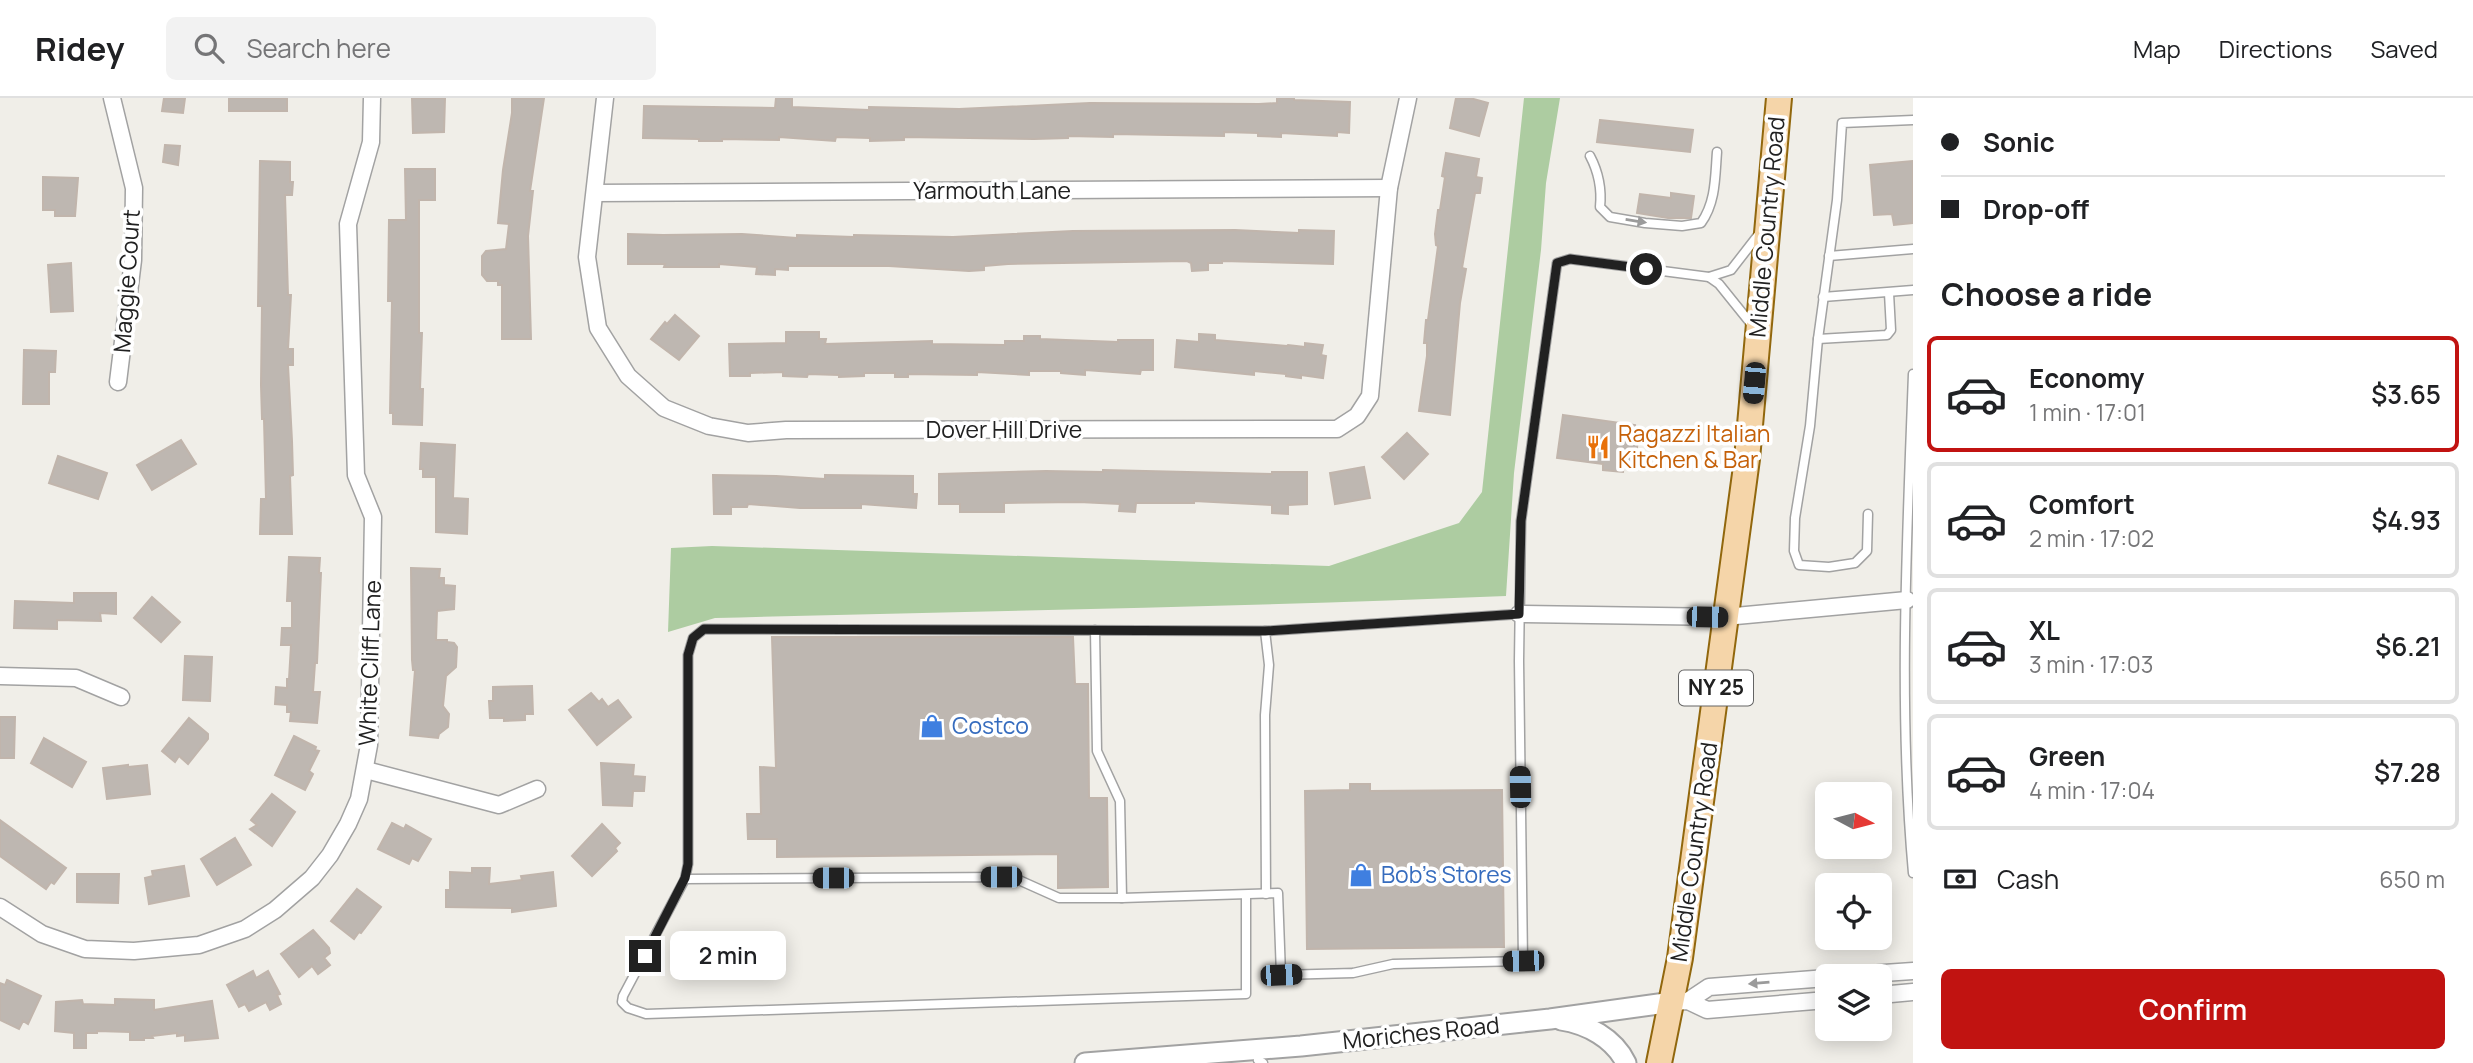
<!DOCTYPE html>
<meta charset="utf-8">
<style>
:root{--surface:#fff;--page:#f2f2f2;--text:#202124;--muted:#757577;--line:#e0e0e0;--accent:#c11311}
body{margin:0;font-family:Manrope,sans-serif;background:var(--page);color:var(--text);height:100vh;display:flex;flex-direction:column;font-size:26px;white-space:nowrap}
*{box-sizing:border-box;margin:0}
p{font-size:23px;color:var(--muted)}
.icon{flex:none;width:38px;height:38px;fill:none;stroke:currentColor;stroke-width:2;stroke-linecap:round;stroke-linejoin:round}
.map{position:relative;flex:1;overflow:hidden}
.details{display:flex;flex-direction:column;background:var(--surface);width:560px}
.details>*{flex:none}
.banner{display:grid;align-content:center;height:154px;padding:0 28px;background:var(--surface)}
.needle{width:46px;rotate:97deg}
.buttons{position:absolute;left:1815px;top:684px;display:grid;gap:14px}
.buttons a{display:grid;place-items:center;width:77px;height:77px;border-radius:10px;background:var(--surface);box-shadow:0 4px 18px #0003;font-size:35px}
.end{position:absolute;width:32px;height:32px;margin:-16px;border:9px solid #212121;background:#fff;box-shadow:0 0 0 4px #fff}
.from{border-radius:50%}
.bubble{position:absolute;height:49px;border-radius:10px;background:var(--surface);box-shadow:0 4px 18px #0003;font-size:23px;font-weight:600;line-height:49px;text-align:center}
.car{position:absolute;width:21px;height:42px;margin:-21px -10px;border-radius:9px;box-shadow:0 0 5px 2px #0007;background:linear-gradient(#222 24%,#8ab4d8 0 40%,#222 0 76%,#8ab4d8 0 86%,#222 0)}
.banner b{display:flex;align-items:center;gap:24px;height:66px;font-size:26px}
.banner b+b{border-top:2px solid var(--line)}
.banner i{width:18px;height:18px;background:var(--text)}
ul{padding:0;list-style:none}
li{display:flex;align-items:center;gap:21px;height:116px;margin:0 14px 10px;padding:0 14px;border:4px solid var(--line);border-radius:10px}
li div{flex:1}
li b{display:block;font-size:26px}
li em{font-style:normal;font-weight:600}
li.selected{border-color:var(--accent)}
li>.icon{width:63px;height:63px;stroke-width:1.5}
h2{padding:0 28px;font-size:32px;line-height:84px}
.pay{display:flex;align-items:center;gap:18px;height:77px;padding:0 28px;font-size:26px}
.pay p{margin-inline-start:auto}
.primary-button{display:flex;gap:14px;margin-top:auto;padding:14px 28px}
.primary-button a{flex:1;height:80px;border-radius:10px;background:var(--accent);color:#fff;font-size:28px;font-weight:600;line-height:80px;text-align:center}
header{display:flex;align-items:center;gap:42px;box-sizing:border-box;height:98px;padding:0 35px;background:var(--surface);border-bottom:2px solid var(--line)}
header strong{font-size:33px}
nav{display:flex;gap:38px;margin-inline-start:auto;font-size:24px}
.search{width:490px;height:63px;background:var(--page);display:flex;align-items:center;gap:18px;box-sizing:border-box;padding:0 24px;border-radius:10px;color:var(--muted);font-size:26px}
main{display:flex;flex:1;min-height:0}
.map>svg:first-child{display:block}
.forest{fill:#adcca1}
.building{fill:#beb7b1;stroke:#c1b5ac;stroke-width:2}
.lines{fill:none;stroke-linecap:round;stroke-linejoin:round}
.service-casing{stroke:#a2a2a2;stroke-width:11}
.minor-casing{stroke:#a2a2a2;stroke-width:19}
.tertiary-casing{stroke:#a2a2a2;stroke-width:23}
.primary-casing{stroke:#91670d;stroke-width:28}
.service{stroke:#fff;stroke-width:8}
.minor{stroke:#fff;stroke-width:16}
.tertiary{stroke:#fff;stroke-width:19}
.primary{stroke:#f5d5a9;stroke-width:24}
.oneway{fill:#9b9b9b}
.route{stroke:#212121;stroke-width:9}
.labels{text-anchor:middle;stroke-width:7;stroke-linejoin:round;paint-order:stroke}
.shield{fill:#fff;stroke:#646464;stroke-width:2}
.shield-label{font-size:21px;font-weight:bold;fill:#212121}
.street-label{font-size:23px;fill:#212121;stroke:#fff}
.food-label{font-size:23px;fill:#c56008;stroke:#fff;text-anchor:start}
.shop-label{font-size:23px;fill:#366cbe;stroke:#fff;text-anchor:start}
</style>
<header>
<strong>Ridey</strong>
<div class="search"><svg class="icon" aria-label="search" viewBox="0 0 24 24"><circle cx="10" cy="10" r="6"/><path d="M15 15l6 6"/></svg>Search here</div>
<nav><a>Map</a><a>Directions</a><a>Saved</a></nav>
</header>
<main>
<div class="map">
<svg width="1913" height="965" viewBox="0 0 1913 965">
<rect width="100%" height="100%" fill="#f0eee8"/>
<path class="forest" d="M1524 0H1560L1546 85 1541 152 1514 375 1506 498C1243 509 979 513 715 520L668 534 671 450 712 448 1329 468 1459 425 1482 394Z"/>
<g class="building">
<path d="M164 0H185L183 15 162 13Z"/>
<rect x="229" y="0" width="58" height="13"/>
<path d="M412 0H445L444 34 413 35Z"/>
<path d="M512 0H544L530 93H533L528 138 531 241H502V187H498V183H487L482 177V158L486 153 506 151 509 126 498 125 503 72 512 15Z"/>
<path d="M776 0H792V9L869 12V9L959 11 1090 5 1259 6 1277 5V0H1294V2L1350 4 1349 35 1337 34V38L1281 35V39L1258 38V35L1224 34V38L1113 36V39L1068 38V40L1034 41 904 39V42L870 43V40L836 39 835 43 779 39V42L722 41V43H699V41L643 40 644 8 775 10Z"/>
<path d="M1456 0H1470L1488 5 1479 38 1450 30Z"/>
<path d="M1600 22 1693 32 1690 54 1597 44Z"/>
<path d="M165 47 180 48 178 67 163 64Z"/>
<path d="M1446 55 1479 61 1476 79 1482 80 1480 95H1475L1462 170 1466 171 1460 205 1450 317 1419 313 1427 258V245H1424L1426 222H1428L1438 148 1436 147 1435 136 1438 112H1440L1445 79 1442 78Z"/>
<path d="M260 63 290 64V84H293L292 97H285L288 197H291L288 251H293V267H288L292 343 293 377 290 378 292 436H260L261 401H266L264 321H262L261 287 262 208H258Z"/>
<path d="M1913 63V125L1894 127 1892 116 1874 117 1870 67Z"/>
<path d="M405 71H435V102H419V235H422L420 291H423L422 327 393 326V315H390L392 203H388L389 122H406Z"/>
<path d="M43 79 78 80 75 118H55V112H43Z"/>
<path d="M1671 95 1694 98 1691 120H1668L1637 115 1640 96 1671 100Z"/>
<path d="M1235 132 1299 135V132L1334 133 1333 166 1222 163V165H1208V172L1192 173 1191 165 1187 163 1008 166 984 168V172L969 173 889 168H788V172L775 171V177L756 176 757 169 719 166V169H664L665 166H628V136L663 137 742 136 797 140V137L854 139V137L953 139 1073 133Z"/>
<path d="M71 165 73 213 51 214 48 167Z"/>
<path d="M675 217 699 238 679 262 651 241 665 224 667 226Z"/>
<path d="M786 234H819V241H826L825 246 932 243V246L1005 247V243H1024V238H1040V241L1118 244V242H1153V272H1141L1140 276 1085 272V277L1061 275V273H1029V277L977 274V277L908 276V279H895V275H864V278L839 279V277L808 276 807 279 783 278V274L750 275V278H730L729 246 786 245Z"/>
<path d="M1199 236 1215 237V242L1287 248 1288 247 1305 249V245L1323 247 1321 257 1326 258 1323 280 1301 277V280L1286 278V276L1254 273V277L1175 269 1177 242 1199 244Z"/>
<path d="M24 252 56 253 55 274H49V306H23Z"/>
<path d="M1563 317 1635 327 1633 341 1638 342 1636 357 1631 356 1630 366 1624 365 1623 374 1603 372V366L1557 360Z"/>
<path d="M1407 335 1428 356 1404 381 1382 359Z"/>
<path d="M181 342 196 366 152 392 137 367Z"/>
<path d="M421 345 455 347 453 400 468 401 467 436 436 434V379H423V371H420Z"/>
<path d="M58 358 107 375 98 401 49 385Z"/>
<path d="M1364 369 1370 400 1335 406 1330 375Z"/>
<path d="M1103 372 1272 376V374H1307V406L1288 407V416L1272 415V407L1194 403V405H1136L1135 414 1119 413 1120 406 1079 404 1004 405V414H960V406H939V376L1046 373 1103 374Z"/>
<path d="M713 377 776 378 825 381V377L913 378V396H917L916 410 861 406V410H800L748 406 747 409H731V416H714Z"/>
<path d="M289 459 320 460 319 475H321L317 565H315L313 594H320L317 625 290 623 291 614H287V607L275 606 276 589 287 590V581H289L291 547H281L282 530H292V503H287Z"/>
<path d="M411 470 440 471 439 480H444V487L455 488 454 511 437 513 436 542H447V544L454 545 457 549 456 569 446 578 443 608 449 616 448 629 439 636 438 640 410 637 415 572H413L412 562Z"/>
<path d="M74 495H116V516L100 515 101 523 57 522V531L14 530 15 503 74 505Z"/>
<path d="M152 499 180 524 161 544 134 520Z"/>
<path d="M772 539H1073L1075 586H1088L1089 700H1107L1108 789 1058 790V756L777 759V741H748L747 716H761L760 669 776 670Z"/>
<path d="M185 558 212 559 210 603 183 602Z"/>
<path d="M532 588 533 616H525V622L504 623V620H490L489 603H493V589Z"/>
<path d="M591 595 599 604 602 601 608 609 618 602 631 619 597 647 569 612Z"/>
<path d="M0 619H15L14 660H0Z"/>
<path d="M189 620 208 636V641L188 666 179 658 175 664 162 653Z"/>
<path d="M294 638 316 649 315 652 319 653 309 673 313 676 305 692 275 677Z"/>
<path d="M44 640 86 664 72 689 31 665Z"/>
<path d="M601 665 634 667 633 678 645 679 644 693H633L632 708 603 707Z"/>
<path d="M128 667V669L147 667 150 696 107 701 103 670Z"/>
<path d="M1350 686H1370V693L1502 692 1504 849 1307 851 1305 693 1350 692Z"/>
<path d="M272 696 295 714 272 748 250 731 257 727 251 722Z"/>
<path d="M0 722 66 770 54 786 51 784 46 791 0 758Z"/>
<path d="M392 725 404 731 406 727 431 741 418 763 412 760 409 766 378 751Z"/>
<path d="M602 726 620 745 615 750 617 753 592 778 572 758Z"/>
<path d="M235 740 251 767 217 787 201 761Z"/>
<path d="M184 768 189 798 149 806 145 780 153 778 152 773Z"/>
<path d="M472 770H490L489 786 522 782 521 778 553 774 556 808 512 814V810L446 809V792H450V774L472 775Z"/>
<path d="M77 776H119L118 805 77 804Z"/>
<path d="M357 791 381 809 361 835 359 834 354 841 331 823Z"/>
<path d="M313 832 329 850 330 855 324 860 330 867 318 876 312 868 299 879 281 856Z"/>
<path d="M253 873 256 880 268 873 280 896 277 897 281 906 270 912 266 904 249 913 245 906 239 909 227 887Z"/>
<path d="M7 882 41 898 28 926 23 923 19 931 0 922V885L5 887Z"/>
<path d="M115 901 154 902V912L212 903 218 940 185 943V937L177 938V935L152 938 153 940H144V942H130V934L97 933V935H86V950H74V935L55 933 56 904 82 902 83 906 115 907Z"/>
</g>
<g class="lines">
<g class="service-casing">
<g id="service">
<path d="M1590 58C1599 75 1602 90 1600 109L1610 119 1645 125 1682 128 1701 125C1716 104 1715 79 1717 54"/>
<path d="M1829 158 1913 151"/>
<path d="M1823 199 1913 192"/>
<path d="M1752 227 1719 186 1709 179 1731 172 1759 136"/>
<path d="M1818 241 1887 237 1891 232 1889 195"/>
<path d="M1913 276C1907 441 1898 610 1913 775"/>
<path d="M1868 416 1867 453 1855 465 1829 469 1799 467 1794 453 1795 420 1810 328 1818 241 1837 102 1842 25 1913 22"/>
<path d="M1095 532 1097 653 1120 703 1122 800"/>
<path d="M1265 533 1269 567 1265 617 1266 796"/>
<path d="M685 781 1006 779 1021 783 1059 800H1122L1278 795 1281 877 1353 875 1393 866 1523 863 1519 563 1521 423 1557 165 1570 161 1709 179"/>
<path d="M1246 797V896L646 916 628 910 622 904 623 898 685 781 688 766V557L693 540 704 531 1265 533 1519 516"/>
<path d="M1258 962 1263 965"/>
</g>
</g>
<g class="minor-casing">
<g id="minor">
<path d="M112 0 134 90 133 162 118 284"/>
<path d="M605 0 587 159 598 230 628 278 664 310 709 328 748 335 786 332 1337 331 1357 318 1370 298 1389 90 1408 0"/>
<path d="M595 95 1389 90"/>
<path d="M1519 516 1725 519 1907 502"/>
<path d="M0 578 76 580 121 599"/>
<path d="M366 672 499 707 537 691"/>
<path d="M0 809 42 836 85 851 134 853 199 847 245 831 275 812 312 780 330 757 348 726 359 701 369 647 373 419 356 377 348 126 371 44 372 0"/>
<path d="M1840 878 1913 873"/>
<path d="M1880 897 1913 894"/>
<path d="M1688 903 1707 912 1827 902"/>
<path d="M1673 904 1688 903 1709 889 1827 880"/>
</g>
</g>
<g class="tertiary-casing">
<g id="tertiary">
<path d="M1561 922C1587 926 1614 940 1626 965"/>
<path d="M1085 965 1301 948 1550 921 1673 904"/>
</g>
</g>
<g class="primary-casing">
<path id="primary" d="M1659 965 1680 860 1747 361 1779 0"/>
</g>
<use href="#service" class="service"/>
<use href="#minor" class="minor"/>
<use href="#tertiary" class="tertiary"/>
<use href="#primary" class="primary"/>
</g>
<defs><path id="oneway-solid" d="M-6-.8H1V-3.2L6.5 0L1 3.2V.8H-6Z" transform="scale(1.75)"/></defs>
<g class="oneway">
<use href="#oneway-solid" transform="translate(1636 123) rotate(9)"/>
<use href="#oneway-solid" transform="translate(1759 885) rotate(175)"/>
</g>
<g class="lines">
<path class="route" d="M645 858 685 780 688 766V557L693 540 704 531 1265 533 1519 516 1521 423 1557 165 1570 161 1646 171"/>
</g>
<defs>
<g id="restaurant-bare" transform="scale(1.89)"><path d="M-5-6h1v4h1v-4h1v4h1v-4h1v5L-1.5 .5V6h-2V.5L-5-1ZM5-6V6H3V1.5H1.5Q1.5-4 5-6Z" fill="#e8710a" stroke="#fff" stroke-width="2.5" paint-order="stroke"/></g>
<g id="shop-bare" transform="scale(1.89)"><path d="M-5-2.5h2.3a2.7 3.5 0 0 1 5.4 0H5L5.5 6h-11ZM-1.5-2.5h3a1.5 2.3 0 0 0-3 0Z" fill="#3f7fe0" stroke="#fff" stroke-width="2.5" paint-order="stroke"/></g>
</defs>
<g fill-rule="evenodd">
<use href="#restaurant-bare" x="1598" y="349"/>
<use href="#shop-bare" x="932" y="628"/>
<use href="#shop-bare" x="1361" y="777"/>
</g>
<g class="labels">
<rect class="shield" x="1679" y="572.5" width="74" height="35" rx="5"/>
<g class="shield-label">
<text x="1716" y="597">NY 25</text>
</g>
<g class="street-label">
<text x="992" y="101">Yarmouth Lane</text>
<text transform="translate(1767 129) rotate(-85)" y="8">Middle Country Road</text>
<text transform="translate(127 183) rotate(-86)" y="8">Maggie Court</text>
<text x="1004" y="340">Dover Hill Drive</text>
<text transform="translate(370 565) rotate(-88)" y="8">White Cliff Lane</text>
<text transform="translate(1694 754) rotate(-82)" y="8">Middle Country Road</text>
<text transform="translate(1421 935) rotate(-6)" y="8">Moriches Road</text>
</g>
<g class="food-label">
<text x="1618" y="344">Ragazzi Italian<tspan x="1618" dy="26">Kitchen &amp; Bar</tspan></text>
</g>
<g class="shop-label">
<text x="952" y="636">Costco</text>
<text x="1381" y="785">Bob's Stores</text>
</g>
</g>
</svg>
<div class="buttons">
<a><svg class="needle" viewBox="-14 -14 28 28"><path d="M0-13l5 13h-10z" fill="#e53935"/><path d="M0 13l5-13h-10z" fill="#757577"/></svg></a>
<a><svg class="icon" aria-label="locate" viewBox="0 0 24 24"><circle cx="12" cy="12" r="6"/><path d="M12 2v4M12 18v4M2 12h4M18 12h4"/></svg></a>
<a><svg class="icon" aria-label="layers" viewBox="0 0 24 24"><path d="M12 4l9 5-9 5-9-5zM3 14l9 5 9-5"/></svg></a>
</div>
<i class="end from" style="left:1646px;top:171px"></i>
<i class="end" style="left:645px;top:858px"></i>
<div class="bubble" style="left:670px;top:833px;width:116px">2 min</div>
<i class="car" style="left:1754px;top:285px;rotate:185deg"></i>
<i class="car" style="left:1707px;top:519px;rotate:91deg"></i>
<i class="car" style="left:1520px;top:689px;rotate:359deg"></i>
<i class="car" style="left:1001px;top:779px;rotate:270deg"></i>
<i class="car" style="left:833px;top:780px;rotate:270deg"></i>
<i class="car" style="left:1523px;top:863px;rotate:269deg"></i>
<i class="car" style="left:1281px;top:877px;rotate:88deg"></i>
</div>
<section class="details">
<div class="banner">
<b><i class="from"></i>Sonic</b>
<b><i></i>Drop-off</b>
</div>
<h2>Choose a ride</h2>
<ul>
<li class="selected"><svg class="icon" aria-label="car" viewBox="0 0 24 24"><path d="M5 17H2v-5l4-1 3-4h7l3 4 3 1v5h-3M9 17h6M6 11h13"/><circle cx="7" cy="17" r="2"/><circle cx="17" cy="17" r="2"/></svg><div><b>Economy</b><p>1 min · 17:01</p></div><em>$3.65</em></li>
<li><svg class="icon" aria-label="car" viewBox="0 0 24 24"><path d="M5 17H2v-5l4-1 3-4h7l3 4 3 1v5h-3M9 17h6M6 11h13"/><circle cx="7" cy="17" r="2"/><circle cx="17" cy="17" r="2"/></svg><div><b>Comfort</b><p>2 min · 17:02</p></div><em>$4.93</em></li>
<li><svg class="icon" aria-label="car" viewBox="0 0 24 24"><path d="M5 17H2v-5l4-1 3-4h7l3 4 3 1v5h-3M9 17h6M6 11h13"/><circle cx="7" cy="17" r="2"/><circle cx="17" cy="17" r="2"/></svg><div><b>XL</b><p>3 min · 17:03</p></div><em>$6.21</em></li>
<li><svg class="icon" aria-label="car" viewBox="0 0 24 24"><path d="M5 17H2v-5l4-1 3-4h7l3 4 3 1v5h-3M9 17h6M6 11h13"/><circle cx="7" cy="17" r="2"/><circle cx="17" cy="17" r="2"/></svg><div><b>Green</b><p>4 min · 17:04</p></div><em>$7.28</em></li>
</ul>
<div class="pay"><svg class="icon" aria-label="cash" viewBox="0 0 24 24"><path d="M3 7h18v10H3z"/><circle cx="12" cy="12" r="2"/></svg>Cash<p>650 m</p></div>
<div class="primary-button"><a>Confirm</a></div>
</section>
</main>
